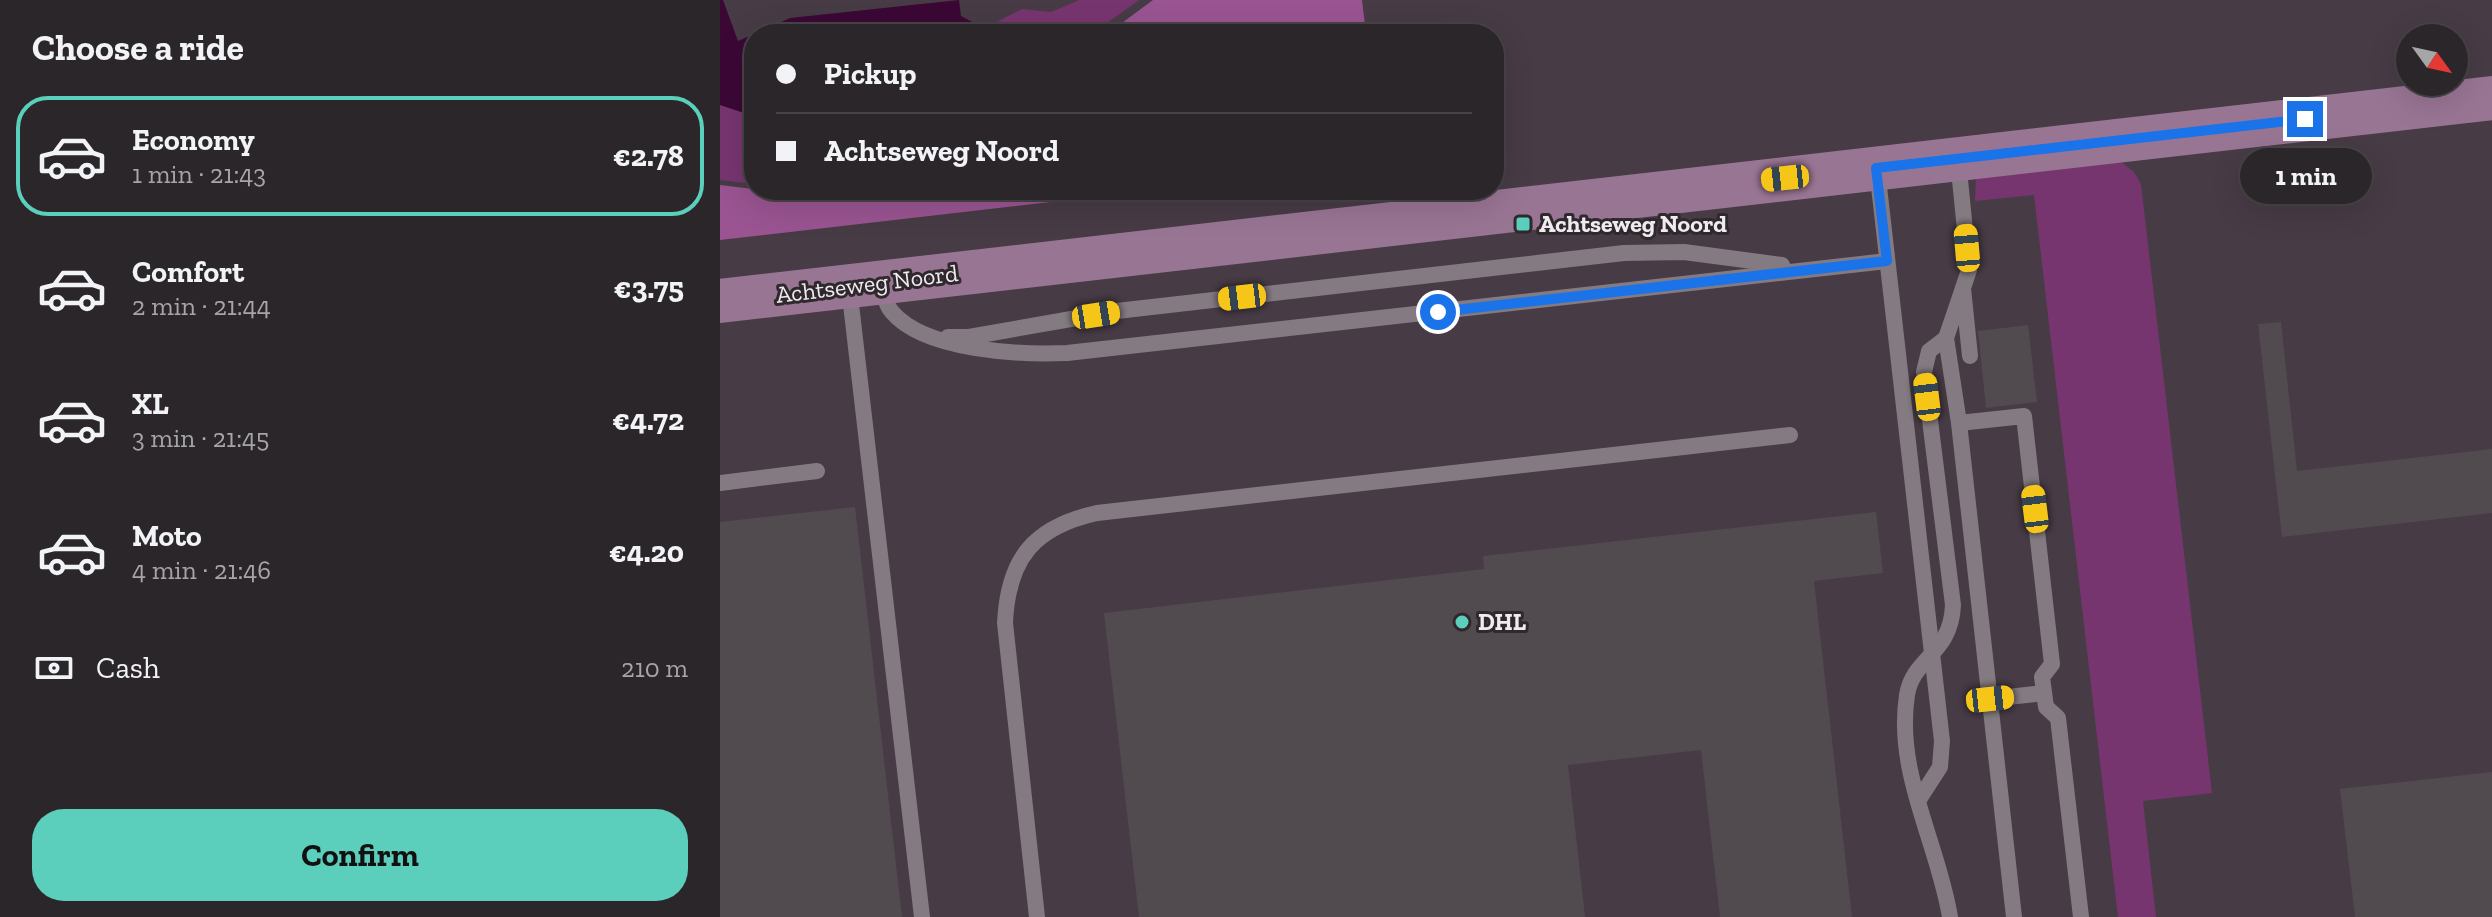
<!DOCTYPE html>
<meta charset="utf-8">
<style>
:root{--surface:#2b262a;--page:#373236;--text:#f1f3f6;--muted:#a6a5a8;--line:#474347;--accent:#5bcebc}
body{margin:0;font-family:"Zilla Slab",serif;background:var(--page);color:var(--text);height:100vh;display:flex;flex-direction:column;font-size:30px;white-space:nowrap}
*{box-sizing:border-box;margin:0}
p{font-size:26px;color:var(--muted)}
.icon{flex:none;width:44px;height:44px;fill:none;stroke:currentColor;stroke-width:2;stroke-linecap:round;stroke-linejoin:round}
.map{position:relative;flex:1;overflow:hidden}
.details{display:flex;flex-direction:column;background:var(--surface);width:720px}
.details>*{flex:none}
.top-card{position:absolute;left:24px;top:24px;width:760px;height:176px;border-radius:32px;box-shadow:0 8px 32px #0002,0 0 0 2px var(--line);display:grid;align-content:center;height:176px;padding:0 32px;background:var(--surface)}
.needle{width:52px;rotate:123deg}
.controls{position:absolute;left:1676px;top:24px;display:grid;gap:16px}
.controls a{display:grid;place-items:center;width:72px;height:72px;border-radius:50%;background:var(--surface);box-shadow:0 8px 32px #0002,0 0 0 2px var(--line);font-size:40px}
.end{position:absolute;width:36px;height:36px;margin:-18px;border:10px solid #1a73e8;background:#fff;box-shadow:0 0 0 4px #fff}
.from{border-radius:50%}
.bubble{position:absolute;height:56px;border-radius:28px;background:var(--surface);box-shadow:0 8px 32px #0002,0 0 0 2px var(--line);font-size:26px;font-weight:700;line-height:56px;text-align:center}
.car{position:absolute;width:24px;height:48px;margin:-24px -12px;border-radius:10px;box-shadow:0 0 6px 2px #0007;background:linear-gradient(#f5c518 24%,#345 0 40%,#f5c518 0 76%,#345 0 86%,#f5c518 0)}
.top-card b{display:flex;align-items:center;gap:28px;height:76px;font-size:30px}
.top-card b+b{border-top:2px solid var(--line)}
.top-card i{width:20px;height:20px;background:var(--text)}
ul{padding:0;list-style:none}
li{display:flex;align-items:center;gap:24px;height:120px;margin:0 16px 12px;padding:0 16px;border:4px solid transparent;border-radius:32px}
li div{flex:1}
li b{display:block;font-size:30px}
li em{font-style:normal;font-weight:700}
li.on{border-color:var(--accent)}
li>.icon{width:72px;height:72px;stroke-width:1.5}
h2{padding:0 32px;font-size:36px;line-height:96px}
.pay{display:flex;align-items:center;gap:20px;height:88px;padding:0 32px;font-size:30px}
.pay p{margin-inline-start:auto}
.primary-button{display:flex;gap:16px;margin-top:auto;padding:16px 32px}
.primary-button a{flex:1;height:92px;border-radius:32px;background:var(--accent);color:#111;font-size:32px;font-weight:700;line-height:92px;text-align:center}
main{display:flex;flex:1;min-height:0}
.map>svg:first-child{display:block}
.built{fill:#473b45;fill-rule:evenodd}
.green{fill:#773570}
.forest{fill:#995491}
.water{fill:#3b0836}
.building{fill:#514b50}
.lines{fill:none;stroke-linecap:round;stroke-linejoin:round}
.lane{stroke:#837b81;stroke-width:16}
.secondary{stroke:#997594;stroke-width:44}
.route{stroke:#1a73e8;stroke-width:10}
.poi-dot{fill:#5bcebc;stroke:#2f292e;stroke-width:3}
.labels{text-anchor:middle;stroke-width:6;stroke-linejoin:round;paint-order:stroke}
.poi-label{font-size:24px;font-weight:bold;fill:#f0ebef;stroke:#2f292e;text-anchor:start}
.street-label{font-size:24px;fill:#f0ebef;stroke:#2f292e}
</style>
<main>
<section class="details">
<h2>Choose a ride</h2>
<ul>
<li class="on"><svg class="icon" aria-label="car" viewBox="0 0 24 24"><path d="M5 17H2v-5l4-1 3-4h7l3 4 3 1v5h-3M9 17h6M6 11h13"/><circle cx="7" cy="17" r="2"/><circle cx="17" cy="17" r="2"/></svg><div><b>Economy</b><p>1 min · 21:43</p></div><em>€2.78</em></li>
<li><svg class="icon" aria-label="car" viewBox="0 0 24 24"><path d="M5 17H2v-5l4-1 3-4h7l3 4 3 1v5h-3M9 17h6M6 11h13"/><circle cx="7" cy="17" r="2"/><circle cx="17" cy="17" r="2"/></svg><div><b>Comfort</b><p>2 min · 21:44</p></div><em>€3.75</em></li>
<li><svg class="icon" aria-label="car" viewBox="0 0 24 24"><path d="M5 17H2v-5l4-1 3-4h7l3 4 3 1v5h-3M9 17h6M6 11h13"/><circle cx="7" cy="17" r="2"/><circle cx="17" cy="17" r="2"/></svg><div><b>XL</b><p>3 min · 21:45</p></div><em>€4.72</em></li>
<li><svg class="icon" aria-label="car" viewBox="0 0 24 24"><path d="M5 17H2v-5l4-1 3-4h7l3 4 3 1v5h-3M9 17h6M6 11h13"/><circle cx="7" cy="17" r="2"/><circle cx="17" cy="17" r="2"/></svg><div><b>Moto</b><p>4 min · 21:46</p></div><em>€4.20</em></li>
</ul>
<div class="pay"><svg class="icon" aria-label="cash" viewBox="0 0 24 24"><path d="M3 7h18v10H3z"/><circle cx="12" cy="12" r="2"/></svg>Cash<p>210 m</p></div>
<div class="primary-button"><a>Confirm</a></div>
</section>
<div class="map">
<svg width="1772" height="917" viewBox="0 0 1772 917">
<rect width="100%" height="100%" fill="#393338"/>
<path class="built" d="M0 0H1772V917H0ZM34 34H774V190H34ZM1690 38H1734V82H1690Z"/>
<g class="green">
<path d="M359 0H419L372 34H253L302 9 331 12Z"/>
<path d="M0 105 34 115V184L0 180Z"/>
<path d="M1401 162 1414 172 1421 184 1492 793 1423 801 1436 917H1398L1314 195 1255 201 1256 177Z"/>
</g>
<g class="forest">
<path d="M433 0H642L646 34H387Z"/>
<path d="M0 185 60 192 435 190 0 240Z"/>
</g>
<g class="water">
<path d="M0 0H3L18 41 34 34 33 116 0 105Z"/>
<path d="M239 0 241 16 254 23 233 34H35L70 18Z"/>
</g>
<g class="building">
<path d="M1561 322 1577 471 1772 449V513L1562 537 1538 324Z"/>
<path d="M1308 325 1317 402 1266 408 1258 331Z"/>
<path d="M135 507 182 917H0V522Z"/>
<path d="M1156 512 1163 573 1094 581 1132 917H1000L981 750 848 765 865 917H419L384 613 764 569 763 556Z"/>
<path d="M1772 772V917H1635L1620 789Z"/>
</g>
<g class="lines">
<g class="lane">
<path d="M1238 160 1249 270 1243 288 1250 356"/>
<path d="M1157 169 1222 741 1220 767 1198 801"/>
<path d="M162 283C164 293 165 304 172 312 205 351 300 355 347 353L1167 261"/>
<path d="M129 287 202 917"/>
<path d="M1243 288 1226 338 1239 423 1294 917"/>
<path d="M228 337H249L397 311 904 253 964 252 1062 265"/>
<path d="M1226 338 1209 351 1204 372 1233 605C1231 655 1193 657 1187 695 1175 773 1218 843 1230 917"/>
<path d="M1239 423 1304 416 1332 664 1322 677 1326 707 1338 718 1361 917"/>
<path d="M0 483 97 471"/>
<path d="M1270 699 1324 693"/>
<path d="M317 917 285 623C288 558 314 527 377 513L1070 435"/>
</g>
<path class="secondary" d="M0 301 1772 98"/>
</g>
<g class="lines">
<path class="route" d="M718 312 1167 261 1156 168 1585 119"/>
</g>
<g class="poi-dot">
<rect x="795" y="216" width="16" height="16" rx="4"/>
<circle cx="742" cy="622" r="8"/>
</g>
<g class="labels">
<g class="poi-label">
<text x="819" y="232">Achtseweg Noord</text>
<text x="758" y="630">DHL</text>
</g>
<g class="street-label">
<text transform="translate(147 284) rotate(-7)" y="8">Achtseweg Noord</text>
</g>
</g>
</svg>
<div class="controls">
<a><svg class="needle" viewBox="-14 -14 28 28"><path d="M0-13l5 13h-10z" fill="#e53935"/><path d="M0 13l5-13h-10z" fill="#a6a5a8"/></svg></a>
</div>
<i class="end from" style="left:718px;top:312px"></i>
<i class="end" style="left:1585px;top:119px"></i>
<div class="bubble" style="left:1520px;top:148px;width:132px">1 min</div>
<i class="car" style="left:1065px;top:178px;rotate:264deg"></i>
<i class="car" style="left:1247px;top:248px;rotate:355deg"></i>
<i class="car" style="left:522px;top:297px;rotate:263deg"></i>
<i class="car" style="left:376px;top:315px;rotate:81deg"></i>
<i class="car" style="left:1207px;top:397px;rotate:353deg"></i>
<i class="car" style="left:1315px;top:509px;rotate:353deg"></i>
<i class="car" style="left:1270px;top:699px;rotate:84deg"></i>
<div class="top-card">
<b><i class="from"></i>Pickup</b>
<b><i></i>Achtseweg Noord</b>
</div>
</div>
</main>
